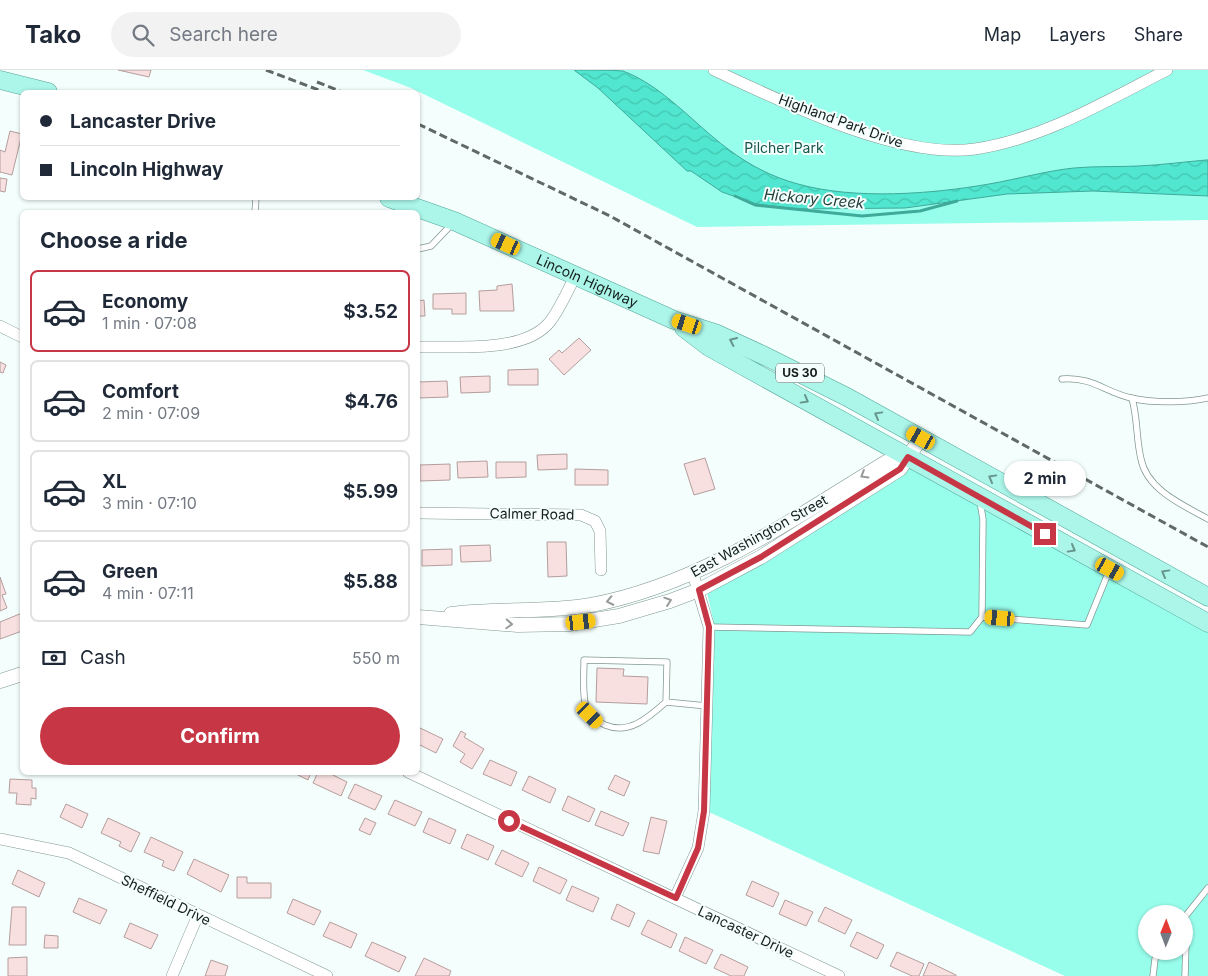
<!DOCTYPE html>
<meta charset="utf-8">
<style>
:root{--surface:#fff;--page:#f2f2f3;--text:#1f2937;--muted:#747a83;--line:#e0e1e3;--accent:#c63644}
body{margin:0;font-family:Inter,sans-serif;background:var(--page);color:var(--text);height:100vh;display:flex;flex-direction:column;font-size:19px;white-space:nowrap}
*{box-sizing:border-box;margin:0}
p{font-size:16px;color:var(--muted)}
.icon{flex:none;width:28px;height:28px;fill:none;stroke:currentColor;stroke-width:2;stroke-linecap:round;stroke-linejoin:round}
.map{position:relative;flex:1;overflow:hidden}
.drawer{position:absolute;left:20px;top:140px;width:400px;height:565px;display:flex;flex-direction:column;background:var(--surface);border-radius:8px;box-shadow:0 1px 4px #0004}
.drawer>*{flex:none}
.guide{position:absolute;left:20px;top:20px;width:400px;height:110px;border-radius:8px;box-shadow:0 1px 4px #0004;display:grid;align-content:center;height:110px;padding:0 20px;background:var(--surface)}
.needle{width:32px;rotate:1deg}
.tools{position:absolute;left:1138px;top:835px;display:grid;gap:10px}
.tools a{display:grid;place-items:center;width:55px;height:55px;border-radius:50%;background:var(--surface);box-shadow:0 1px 4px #0004;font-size:25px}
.end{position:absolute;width:22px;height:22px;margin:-11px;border:6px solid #c63644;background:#fff;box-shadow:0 0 0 2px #fff}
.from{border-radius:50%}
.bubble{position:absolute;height:35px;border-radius:18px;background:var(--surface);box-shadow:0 1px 4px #0004;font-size:16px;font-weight:700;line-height:35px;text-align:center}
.car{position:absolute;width:15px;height:30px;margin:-15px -8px;border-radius:6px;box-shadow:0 0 4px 1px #0007;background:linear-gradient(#f5c518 24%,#345 0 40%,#f5c518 0 76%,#345 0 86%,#f5c518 0)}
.guide b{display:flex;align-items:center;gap:18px;height:48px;font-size:19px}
.guide b+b{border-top:1px solid var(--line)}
.guide i{width:12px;height:12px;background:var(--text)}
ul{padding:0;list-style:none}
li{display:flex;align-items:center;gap:15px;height:82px;margin:0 10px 8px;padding:0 10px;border:2px solid var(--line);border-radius:8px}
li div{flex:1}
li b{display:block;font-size:19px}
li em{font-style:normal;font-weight:700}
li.on{border-color:var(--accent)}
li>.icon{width:45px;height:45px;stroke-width:1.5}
h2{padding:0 20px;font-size:22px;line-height:60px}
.pay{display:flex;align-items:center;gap:12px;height:55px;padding:0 20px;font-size:19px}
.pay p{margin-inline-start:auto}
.primary-button{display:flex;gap:10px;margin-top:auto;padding:10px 20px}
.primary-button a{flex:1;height:58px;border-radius:30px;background:var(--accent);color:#fff;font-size:20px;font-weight:700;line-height:58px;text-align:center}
header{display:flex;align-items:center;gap:30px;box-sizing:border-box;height:70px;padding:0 25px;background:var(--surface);border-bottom:1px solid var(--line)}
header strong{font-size:24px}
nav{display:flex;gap:28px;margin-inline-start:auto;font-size:18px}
.search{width:350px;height:45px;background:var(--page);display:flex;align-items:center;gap:12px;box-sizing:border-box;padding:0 18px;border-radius:28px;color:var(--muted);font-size:19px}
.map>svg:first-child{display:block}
.green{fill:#98feec;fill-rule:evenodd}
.water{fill:url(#water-waves);stroke:#3faa9a}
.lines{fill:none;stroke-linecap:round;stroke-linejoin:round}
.stream{stroke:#3faa9a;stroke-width:3}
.building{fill:#f7e0df;stroke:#b49d9d}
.service-casing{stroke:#819893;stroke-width:7}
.minor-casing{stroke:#819893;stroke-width:12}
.tertiary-casing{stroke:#819893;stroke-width:15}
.primary-casing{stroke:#52a698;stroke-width:19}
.service{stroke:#fff;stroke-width:5.5}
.minor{stroke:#fff;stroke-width:11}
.tertiary{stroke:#fff;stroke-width:14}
.primary{stroke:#abf5e9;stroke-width:18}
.rail{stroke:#606967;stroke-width:3;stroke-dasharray:8 4;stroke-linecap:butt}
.oneway{stroke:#68958d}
.oneway2{stroke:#969a99}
.route{stroke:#c63644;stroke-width:6}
.labels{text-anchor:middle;stroke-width:4;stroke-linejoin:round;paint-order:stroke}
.shield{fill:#f4fefc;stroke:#596260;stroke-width:1}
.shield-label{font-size:12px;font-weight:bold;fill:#161f1d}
.street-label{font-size:14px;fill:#161f1d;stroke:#f4fefc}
.park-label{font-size:14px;fill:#16554b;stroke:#f4fefc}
.water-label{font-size:15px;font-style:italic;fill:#253e39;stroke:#f4fefc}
</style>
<header>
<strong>Tako</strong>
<div class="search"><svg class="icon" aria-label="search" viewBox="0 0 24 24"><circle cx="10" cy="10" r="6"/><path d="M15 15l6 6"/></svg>Search here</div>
<nav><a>Map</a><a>Layers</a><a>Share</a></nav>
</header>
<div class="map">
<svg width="1208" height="906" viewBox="0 0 1208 906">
<defs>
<pattern id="water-waves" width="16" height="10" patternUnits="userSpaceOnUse" patternTransform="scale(1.25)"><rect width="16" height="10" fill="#50e6cf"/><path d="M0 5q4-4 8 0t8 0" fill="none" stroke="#45c5b1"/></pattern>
</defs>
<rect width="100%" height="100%" fill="#f4fefc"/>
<g class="green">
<path d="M363 0H1208V150L697 157 411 18Z"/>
<path d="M908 394 1208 558V906H1065L709 742 714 553 707 523ZM1146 844H1184V881H1146Z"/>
</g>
<path class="water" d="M574 0C586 0 612 0 623 1 663 16 693 53 728 79 749 95 772 107 798 114 855 130 932 124 989 114 1018 109 1045 101 1074 98 1095 96 1117 97 1138 96 1161 95 1183 92 1206 90H1208V126L1093 121 1007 124 905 138 798 139 756 134 722 122 691 101H687L598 18Z"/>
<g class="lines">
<path class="stream" d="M735 126 755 135 862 146 920 141 957 131"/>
</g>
<g class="building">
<path d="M118 0H151L149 7Z"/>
<path d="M10 61 22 64 12 105 0 102V80L5 82Z"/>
<path d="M0 108 7 109 5 122 0 121Z"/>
<path d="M512 214 514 241H480L479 221 497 220V216Z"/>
<path d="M466 223V244H452V239H433V224Z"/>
<path d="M424 230 425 246H418V231Z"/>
<path d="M579 268 591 280 564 305 549 289 559 280 562 283Z"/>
<path d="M0 292 6 295 3 303 0 302Z"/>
<path d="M538 299V315H508V300Z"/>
<path d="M490 306V322L461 323 460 307Z"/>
<path d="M447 311 448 327 418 328V312Z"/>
<path d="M567 384V399L538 400 537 385Z"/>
<path d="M705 388 715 419 694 425 684 394Z"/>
<path d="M487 391 488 407 458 408 457 392Z"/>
<path d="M496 392H526V407L496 408Z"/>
<path d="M450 394V410L420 411V395Z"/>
<path d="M575 399 608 400V415H575Z"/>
<path d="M547 472H566L567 506 548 507Z"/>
<path d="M490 475 491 491 461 492 460 476Z"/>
<path d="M452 479V495L422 496V480Z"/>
<path d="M0 507 6 524 2 525 7 538 0 541Z"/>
<path d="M22 543V561L0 569V552Z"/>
<path d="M597 598 624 599 623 606 648 607 647 634 596 632Z"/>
<path d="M418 657 443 669 436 683 418 674Z"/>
<path d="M461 661 466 664 464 667 484 679 472 699 460 692 465 684 453 676Z"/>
<path d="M490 690 517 702 511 716 483 704Z"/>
<path d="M292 702H311L308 710Z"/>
<path d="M318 702H327L347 712 341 726 313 713Z"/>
<path d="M615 705 630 712 624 726 608 719Z"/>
<path d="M529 706 556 719 550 733 522 720Z"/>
<path d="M10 709 32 710V718H36V729L31 728V735L16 734 17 723H9Z"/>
<path d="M355 714 382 726 375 740 348 728Z"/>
<path d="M568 726 595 739 589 752 562 740Z"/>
<path d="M395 730 422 742 415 756 388 744Z"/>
<path d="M66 734 88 744 82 758 60 747Z"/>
<path d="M601 741 629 753 623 766 595 755Z"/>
<path d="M651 747 667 751 659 784 643 781Z"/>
<path d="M108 748 140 763 131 782 119 776 121 772 101 763Z"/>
<path d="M365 748 376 753 370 765 359 760Z"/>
<path d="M429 748 456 760 450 774 423 762Z"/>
<path d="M467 764 494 776 488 790 461 778Z"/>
<path d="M151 767 183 782 174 801 162 796 164 791 144 782Z"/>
<path d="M502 780 529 793 522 807 495 794Z"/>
<path d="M194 789 229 805 221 822 187 804Z"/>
<path d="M539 797 567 810 560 824 533 811Z"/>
<path d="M18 800 45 813 39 827 12 814Z"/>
<path d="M237 807H247V813H271V828H237Z"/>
<path d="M752 811 779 823 773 837 746 825Z"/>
<path d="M572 816 599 828 593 842 566 830Z"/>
<path d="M79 828 107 840 100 854 73 842Z"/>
<path d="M293 829 321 841 314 855 287 843Z"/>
<path d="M785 830 813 842 806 856 779 844Z"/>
<path d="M617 834 635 843 629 857 611 849Z"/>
<path d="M12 837H26V875H9Z"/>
<path d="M825 837 852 850 845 864 818 851Z"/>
<path d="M648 850 677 864 671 878 641 864Z"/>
<path d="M330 852 357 864 351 878 323 866Z"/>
<path d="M130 853 158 865 151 879 124 867Z"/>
<path d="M857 862 884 875 877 889 850 876Z"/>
<path d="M45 865 58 866V878H44Z"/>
<path d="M685 867 713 880 706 894 679 881Z"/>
<path d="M372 872 406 887 399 902 365 886Z"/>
<path d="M897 882 924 894 919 906H912L890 896Z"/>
<path d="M721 884 748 897 744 906H731L714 898Z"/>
<path d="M27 887V906H8V888Z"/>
<path d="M424 888 451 901 449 906H415Z"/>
<path d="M211 890 228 896 225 906H205Z"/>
<path d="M929 892 956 905V906H923Z"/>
</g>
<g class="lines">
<g class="service-casing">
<g id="service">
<path d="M255 142 256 128"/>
<path d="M418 179 431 176 453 153"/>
<path d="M1062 309C1094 307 1104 322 1131 328 1151 333 1188 333 1208 328"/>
<path d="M1132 328C1138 351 1136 368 1141 389 1147 420 1183 435 1208 449"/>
<path d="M982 547 1087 555 1109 501"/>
<path d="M709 557 970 562 982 547 983 449 980 432"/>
<path d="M666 632C648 648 629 665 605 655 596 651 589 646 586 637 582 623 584 605 584 590L667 592 666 632 707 636"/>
<path d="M1184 848 1208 818"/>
<path d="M1184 866 1186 872 1185 906"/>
<path d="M1153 906 1155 889 1160 881"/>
</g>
</g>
<g class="minor-casing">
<g id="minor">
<path d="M714 0C783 32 899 90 975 79 1043 69 1106 31 1167 0"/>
<path d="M0 256 22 267"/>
<path d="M418 277C455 276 520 283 547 255 558 244 568 219 576 205"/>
<path d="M418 443 581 445 595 451 600 461 601 500"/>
<path d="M408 702 839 906"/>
<path d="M0 769 69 783 327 906"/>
<path d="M675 828 698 778 704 741 709 557 693 504"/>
<path d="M172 906 198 845"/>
</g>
</g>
<g class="tertiary-casing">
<g id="tertiary">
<path d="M451 544C497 538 544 543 591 535 703 514 797 446 893 388L908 387"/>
<path d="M418 547 518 555 569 554 619 546 670 531 699 520 761 487 900 399 921 368"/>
<path d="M0 611 22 604"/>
</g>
</g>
<g class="primary-casing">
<g id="primary">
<path d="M0 10 48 22"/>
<path id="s1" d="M389 128 454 151 674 250 715 263 765 286 847 327 1208 527"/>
<path d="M684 258 709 277 1208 553"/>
</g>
</g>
<use href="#service" class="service"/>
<use href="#minor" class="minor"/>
<use href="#tertiary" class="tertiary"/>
<use href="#primary" class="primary"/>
<g class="rail">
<path d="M266 0 324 22"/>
<path d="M317 12 342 22"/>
<path d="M418 54 610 146 1208 477"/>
</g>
</g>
<defs><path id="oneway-chevron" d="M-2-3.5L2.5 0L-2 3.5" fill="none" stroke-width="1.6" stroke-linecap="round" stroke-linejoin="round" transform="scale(1.25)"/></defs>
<g class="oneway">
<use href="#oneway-chevron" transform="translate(733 271) rotate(-155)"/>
<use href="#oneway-chevron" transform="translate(805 330) rotate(29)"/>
<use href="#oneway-chevron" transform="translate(878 345) rotate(-151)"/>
<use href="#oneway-chevron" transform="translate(992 408) rotate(-151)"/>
<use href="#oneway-chevron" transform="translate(1072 479) rotate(29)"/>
<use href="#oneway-chevron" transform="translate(1165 503) rotate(-151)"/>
</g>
<g class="oneway2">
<use href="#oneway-chevron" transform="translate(864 405) rotate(149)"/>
<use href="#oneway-chevron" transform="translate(610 531) rotate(168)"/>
<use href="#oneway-chevron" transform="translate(668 531) rotate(-19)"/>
<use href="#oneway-chevron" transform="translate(509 554) rotate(3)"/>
</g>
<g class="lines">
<path class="route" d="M509 751 676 828 698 778 704 741 709 557 699 520 761 487 900 399 908 387 1045 464"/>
</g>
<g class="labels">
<rect class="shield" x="776" y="293.5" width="48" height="19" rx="4"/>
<g class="shield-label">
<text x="800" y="307">US 30</text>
</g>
<g class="street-label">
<text transform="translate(841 51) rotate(20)" y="5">Highland Park Drive</text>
<text dy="5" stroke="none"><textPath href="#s1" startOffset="215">Lincoln Highway</textPath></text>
<text transform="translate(532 444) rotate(1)" y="5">Calmer Road</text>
<text transform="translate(759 466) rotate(-29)" y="5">East Washington Street</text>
<text transform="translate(166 830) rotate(26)" y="5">Sheffield Drive</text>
<text transform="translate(746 862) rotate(25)" y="5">Lancaster Drive</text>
</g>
<g class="park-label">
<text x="784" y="83">Pilcher Park</text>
</g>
<g class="water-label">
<text transform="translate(814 129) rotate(5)" y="5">Hickory Creek</text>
</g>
</g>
</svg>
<div class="tools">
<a><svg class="needle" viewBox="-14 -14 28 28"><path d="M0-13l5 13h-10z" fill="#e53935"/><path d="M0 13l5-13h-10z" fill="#747a83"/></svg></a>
</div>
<i class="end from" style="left:509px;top:751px"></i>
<i class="end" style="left:1045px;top:464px"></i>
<div class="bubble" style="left:1004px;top:391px;width:82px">2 min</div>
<i class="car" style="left:506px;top:174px;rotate:294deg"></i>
<i class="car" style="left:687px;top:254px;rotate:288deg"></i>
<i class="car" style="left:921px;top:368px;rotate:299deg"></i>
<i class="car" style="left:1110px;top:499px;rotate:119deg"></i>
<i class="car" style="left:1000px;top:548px;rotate:275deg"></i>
<i class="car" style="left:581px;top:552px;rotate:84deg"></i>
<i class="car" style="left:590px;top:645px;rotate:135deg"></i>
<div class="guide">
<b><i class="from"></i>Lancaster Drive</b>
<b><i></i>Lincoln Highway</b>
</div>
<section class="drawer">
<h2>Choose a ride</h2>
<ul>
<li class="on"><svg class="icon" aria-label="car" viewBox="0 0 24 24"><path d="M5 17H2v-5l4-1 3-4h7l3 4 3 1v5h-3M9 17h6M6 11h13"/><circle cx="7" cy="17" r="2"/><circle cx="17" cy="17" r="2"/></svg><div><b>Economy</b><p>1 min · 07:08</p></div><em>$3.52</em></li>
<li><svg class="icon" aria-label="car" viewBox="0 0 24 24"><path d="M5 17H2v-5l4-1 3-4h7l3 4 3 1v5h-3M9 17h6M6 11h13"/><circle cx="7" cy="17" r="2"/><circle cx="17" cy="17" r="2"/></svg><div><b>Comfort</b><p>2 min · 07:09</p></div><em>$4.76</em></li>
<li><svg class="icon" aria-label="car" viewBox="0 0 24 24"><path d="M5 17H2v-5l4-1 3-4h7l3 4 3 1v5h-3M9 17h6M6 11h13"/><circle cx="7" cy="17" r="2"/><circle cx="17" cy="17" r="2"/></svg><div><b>XL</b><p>3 min · 07:10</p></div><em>$5.99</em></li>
<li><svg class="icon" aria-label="car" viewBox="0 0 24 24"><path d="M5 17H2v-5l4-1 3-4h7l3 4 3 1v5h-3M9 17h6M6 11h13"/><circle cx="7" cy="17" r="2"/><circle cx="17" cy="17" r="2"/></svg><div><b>Green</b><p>4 min · 07:11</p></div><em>$5.88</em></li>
</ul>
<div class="pay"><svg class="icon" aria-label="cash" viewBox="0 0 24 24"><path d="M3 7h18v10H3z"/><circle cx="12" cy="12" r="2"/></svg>Cash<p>550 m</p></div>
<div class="primary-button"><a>Confirm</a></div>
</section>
</div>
